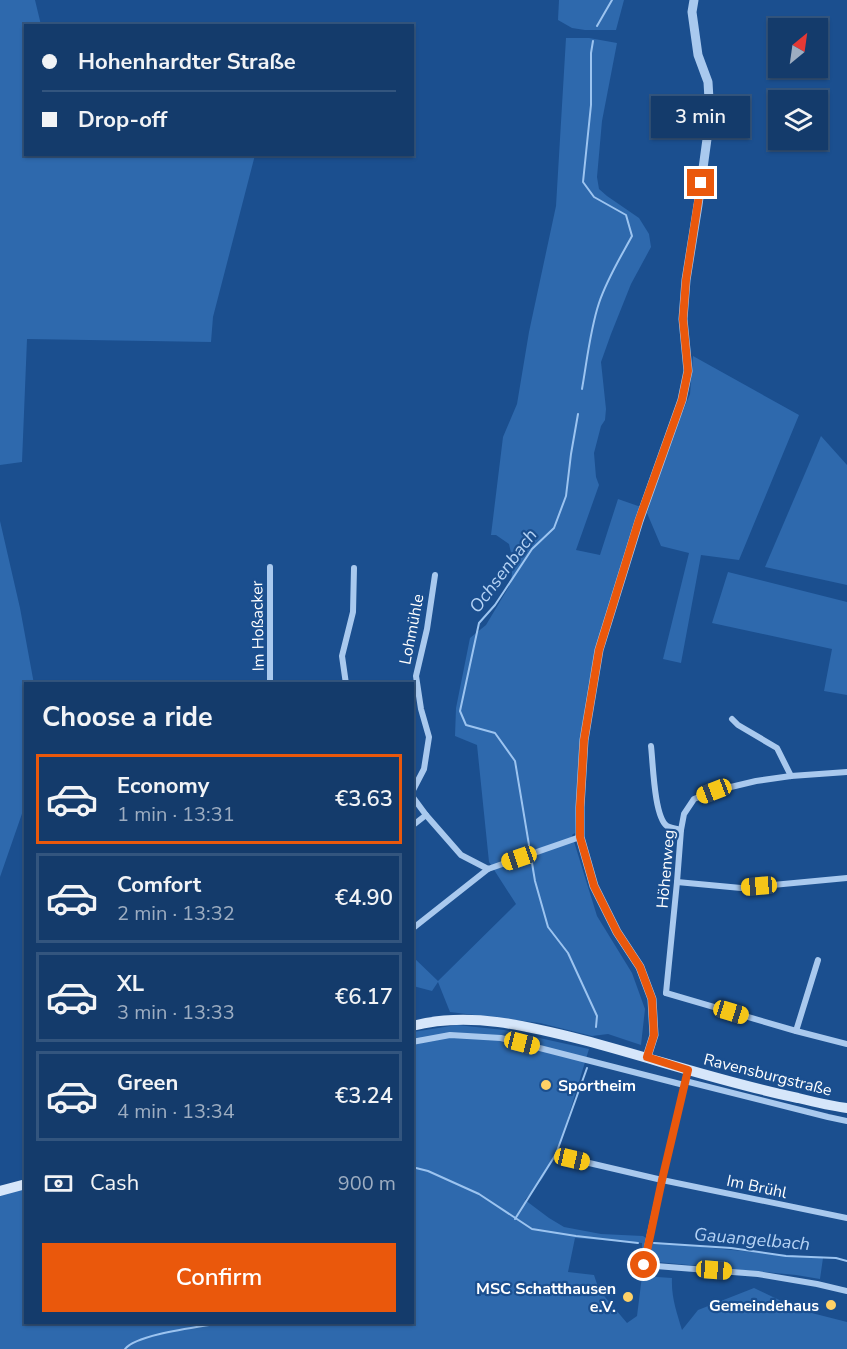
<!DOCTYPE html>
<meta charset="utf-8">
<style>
:root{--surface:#143b6b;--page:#214673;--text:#f1f3f6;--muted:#9dadc1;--line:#33557e;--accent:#ea580c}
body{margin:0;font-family:"Nunito Sans",sans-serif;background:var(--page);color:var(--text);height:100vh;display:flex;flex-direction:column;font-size:22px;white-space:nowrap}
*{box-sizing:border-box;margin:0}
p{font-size:20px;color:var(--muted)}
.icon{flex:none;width:33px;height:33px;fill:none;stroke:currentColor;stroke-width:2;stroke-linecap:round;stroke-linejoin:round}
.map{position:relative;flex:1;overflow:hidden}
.details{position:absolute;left:24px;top:682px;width:390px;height:642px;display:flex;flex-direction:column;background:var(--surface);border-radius:0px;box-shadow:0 2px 4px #0004,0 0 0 2px var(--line)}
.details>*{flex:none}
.hud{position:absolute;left:24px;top:24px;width:390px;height:132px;border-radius:0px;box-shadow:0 2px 4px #0004,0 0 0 2px var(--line);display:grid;align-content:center;height:132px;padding:0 18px;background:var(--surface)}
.needle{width:39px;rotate:29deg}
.fabs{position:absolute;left:768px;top:18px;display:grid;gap:12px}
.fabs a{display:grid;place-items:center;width:60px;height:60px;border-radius:0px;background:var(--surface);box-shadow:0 2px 4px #0004,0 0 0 2px var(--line);font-size:30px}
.end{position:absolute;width:27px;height:27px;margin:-14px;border:8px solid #ea580c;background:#fff;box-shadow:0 0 0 3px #fff}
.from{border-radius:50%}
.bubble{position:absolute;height:42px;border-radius:0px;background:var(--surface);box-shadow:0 2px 4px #0004,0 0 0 2px var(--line);font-size:20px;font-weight:600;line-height:42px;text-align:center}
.car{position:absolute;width:18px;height:36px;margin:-18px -9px;border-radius:8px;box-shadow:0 0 4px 2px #0007;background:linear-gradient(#f5c518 24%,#345 0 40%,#f5c518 0 76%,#345 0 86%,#f5c518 0)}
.hud b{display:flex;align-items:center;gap:21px;height:57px;font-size:22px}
.hud b+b{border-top:2px solid var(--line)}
.hud i{width:15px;height:15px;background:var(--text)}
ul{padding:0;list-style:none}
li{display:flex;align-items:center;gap:18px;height:90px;margin:0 12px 9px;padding:0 6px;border:3px solid var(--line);border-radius:0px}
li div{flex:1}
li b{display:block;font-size:22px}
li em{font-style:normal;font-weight:600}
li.current{border-color:var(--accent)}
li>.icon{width:54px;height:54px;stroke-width:1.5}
h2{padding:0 18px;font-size:27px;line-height:72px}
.pay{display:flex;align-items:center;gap:15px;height:66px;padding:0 18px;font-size:22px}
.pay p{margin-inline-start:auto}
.primary-button{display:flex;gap:12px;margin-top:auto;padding:12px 18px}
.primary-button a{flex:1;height:69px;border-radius:0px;background:var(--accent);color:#fff;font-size:24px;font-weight:600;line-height:69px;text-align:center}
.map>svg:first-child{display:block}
.green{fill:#2e69ad}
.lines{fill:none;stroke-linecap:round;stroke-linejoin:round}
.stream{stroke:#9cc4f0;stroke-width:2}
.minor{stroke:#a9c9ee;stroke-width:6}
.tertiary{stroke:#a9c9ee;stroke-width:9}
.secondary{stroke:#d6e6fa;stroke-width:10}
.route{stroke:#ea580c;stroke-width:8}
.poi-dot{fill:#ffd166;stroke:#1b4f8f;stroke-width:2}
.labels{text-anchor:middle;stroke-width:4.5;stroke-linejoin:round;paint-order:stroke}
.street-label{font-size:16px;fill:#fff;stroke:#1b4f8f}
.poi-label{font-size:16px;font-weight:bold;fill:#fff;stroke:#1b4f8f;text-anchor:end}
.water-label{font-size:18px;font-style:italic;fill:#b5d3f5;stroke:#1b4f8f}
</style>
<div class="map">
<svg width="847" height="1349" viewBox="0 0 847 1349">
<rect width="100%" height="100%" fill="#1b4f8f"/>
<g class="green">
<path d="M0 0H35L41 25 26 26V154L255 155 213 317 211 342 27 339 22 462 0 465Z"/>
<path d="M559 0H624L616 30H585L572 28 558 20Z"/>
<path d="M566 38H589L617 43 602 121 597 177 599 189 607 196 639 218 649 234 651 247 631 284 611 334 601 362 606 409 605 420 601 426 594 453 596 477 599 485 576 550 600 555 618 499 641 507C622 565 601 622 589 682 579 732 578 783 575 833L572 835 597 916 632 973 645 1009 641 1045 608 1034 592 1036 540 1023 450 1012 438 982 432 991 413 986 412 956 438 981 516 904 489 862 477 745 455 736 456 708 470 638 486 625 511 583 513 562 509 544 496 535H491L503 437 517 404 529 332 556 206Z"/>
<path d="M693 356 799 415 739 560 701 555 681 663 663 659 689 553 661 546 647 513 669 445 690 394Z"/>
<path d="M821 436 847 465V585L765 567Z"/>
<path d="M0 521 20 608 34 684H26L25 805 0 877Z"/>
<path d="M728 572 847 602V695L824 691 832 649 712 623Z"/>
<path d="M457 1025 504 1030 589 1049 557 1154 542 1179 525 1200 549 1218 564 1227 601 1234 643 1236 653 1242 752 1252 823 1258 820 1279 796 1275 657 1262 642 1258V1243L575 1238 568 1272 594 1275 599 1290 627 1323 637 1316 642 1276 672 1278C671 1297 677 1313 682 1330L698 1310 754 1288 800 1310 847 1322V1349H0V1195L25 1187 26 1323H412L413 1032Z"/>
</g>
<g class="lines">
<g class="stream">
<path d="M597 26 612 0"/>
<path d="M582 389C587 361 590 330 599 303 607 279 620 258 632 236L626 215 594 197 583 182 591 105V53L593 41"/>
<path d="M578 414 571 454 566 496 554 528 532 549 495 605 479 623 460 711 466 725 495 733 515 761 535 881 548 927 568 953 597 1016 596 1027"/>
<path d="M412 1167 428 1171 479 1194 532 1229 576 1236 638 1243"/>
<path d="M515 1219 556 1154 587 1068"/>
<path d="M654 1243 731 1248 786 1256 836 1258 847 1261"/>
<path d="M125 1349C137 1334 200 1327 221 1323"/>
</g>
<g class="minor">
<path d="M270 567V684"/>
<path d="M346 684 342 656 353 612 354 568"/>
<path d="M732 719 738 725 777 748 791 776"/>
<path d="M651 746C653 762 654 817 667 826 671 828 677 829 681 830"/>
<path d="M412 792 424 769 429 737 421 709 416 676 427 629 435 575"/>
<path d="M412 796 426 815 461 855 488 869 580 837"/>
<path d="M412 826 426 815"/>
<path d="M677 882 741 888 847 878"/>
<path d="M412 929 488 869"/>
<path d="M666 993 677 882 681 830 684 814 694 799 714 791 756 781 791 776 847 772"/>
<path d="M666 993 796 1031 847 1044"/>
<path d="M796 1031 818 960"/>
<path d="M412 1042 450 1035 501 1038 684 1085"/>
<path d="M688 1070 662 1180 643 1265 758 1274 817 1284 847 1291"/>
<path d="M685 1081 828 1117 847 1121"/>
<path d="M572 1159 662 1180 847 1218"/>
</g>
<path class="tertiary" d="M647 1057 654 1035 652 999 640 967 617 932 594 886 580 837V807L584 740 599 650 639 521 682 400 688 371 683 319 686 280 698 205 710 117 708 82 698 55 692 12 694 0"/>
<g class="secondary">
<path d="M412 1026C469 1011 528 1026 583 1040 655 1059 725 1083 798 1098 814 1102 831 1106 847 1108"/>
<path d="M0 1191 26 1184"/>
</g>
</g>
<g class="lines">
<path class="route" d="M644 1265 662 1180 688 1070 647 1057 654 1035 652 999 640 967 617 932 594 886 580 837V807L584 740 599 650 639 520 682 400 688 371 683 319 686 280 701 183"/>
</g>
<g class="poi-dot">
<circle cx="546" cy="1085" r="6"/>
<circle cx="628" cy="1297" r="6"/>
<circle cx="831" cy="1305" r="6"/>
</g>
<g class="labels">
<g class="street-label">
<text transform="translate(257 626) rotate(-91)" y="6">Im Hoßacker</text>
<text transform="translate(411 629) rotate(-79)" y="6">Lohmühle</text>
<text transform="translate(665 869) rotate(-85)" y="6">Höhenweg</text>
<text transform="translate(768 1074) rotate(14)" y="6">Ravensburgstraße</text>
<text transform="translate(757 1186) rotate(12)" y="6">Im Brühl</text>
</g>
<g class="poi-label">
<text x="558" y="1091" text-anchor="start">Sportheim</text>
<text x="616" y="1294">MSC Schatthausen<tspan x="616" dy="18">e.V.</tspan></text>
<text x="819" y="1311">Gemeindehaus</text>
</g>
<g class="water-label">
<text transform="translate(503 571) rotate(-53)" y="6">Ochsenbach</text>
<text transform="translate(752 1239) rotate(5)" y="6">Gauangelbach</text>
</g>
</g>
</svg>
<div class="fabs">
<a><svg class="needle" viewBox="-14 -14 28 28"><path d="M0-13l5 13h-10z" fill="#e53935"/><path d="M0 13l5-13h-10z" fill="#9dadc1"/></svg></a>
<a><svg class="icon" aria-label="layers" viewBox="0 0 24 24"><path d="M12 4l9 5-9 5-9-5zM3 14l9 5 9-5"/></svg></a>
</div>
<i class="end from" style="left:644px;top:1265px"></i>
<i class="end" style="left:701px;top:183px"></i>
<div class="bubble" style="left:651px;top:96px;width:99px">3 min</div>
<i class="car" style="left:714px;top:791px;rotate:249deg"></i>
<i class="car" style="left:519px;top:858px;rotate:251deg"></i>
<i class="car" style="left:759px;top:886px;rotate:265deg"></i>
<i class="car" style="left:731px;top:1012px;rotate:107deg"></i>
<i class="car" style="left:522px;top:1043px;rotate:104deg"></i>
<i class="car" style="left:572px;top:1159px;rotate:103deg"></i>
<i class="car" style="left:714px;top:1270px;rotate:94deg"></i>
<div class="hud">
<b><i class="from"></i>Hohenhardter Straße</b>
<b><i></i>Drop-off</b>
</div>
<section class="details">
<h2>Choose a ride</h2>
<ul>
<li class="current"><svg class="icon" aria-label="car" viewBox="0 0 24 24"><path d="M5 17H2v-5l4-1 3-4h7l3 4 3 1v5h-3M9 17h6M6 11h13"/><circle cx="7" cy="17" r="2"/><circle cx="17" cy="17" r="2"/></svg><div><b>Economy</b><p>1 min · 13:31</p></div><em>€3.63</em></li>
<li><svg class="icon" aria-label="car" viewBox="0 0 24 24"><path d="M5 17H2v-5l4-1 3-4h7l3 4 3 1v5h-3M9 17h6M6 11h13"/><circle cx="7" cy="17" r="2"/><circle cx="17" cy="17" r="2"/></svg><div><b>Comfort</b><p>2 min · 13:32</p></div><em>€4.90</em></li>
<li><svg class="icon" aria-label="car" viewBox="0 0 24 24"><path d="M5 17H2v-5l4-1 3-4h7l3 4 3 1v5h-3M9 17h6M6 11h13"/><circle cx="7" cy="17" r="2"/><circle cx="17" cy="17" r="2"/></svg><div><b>XL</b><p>3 min · 13:33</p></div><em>€6.17</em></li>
<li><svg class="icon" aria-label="car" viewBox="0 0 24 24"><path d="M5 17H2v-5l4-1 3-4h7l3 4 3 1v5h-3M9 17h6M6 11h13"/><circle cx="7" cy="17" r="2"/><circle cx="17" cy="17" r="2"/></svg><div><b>Green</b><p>4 min · 13:34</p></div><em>€3.24</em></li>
</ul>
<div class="pay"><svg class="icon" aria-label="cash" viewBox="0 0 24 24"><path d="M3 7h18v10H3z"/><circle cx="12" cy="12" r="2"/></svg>Cash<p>900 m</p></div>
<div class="primary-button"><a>Confirm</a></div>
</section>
</div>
